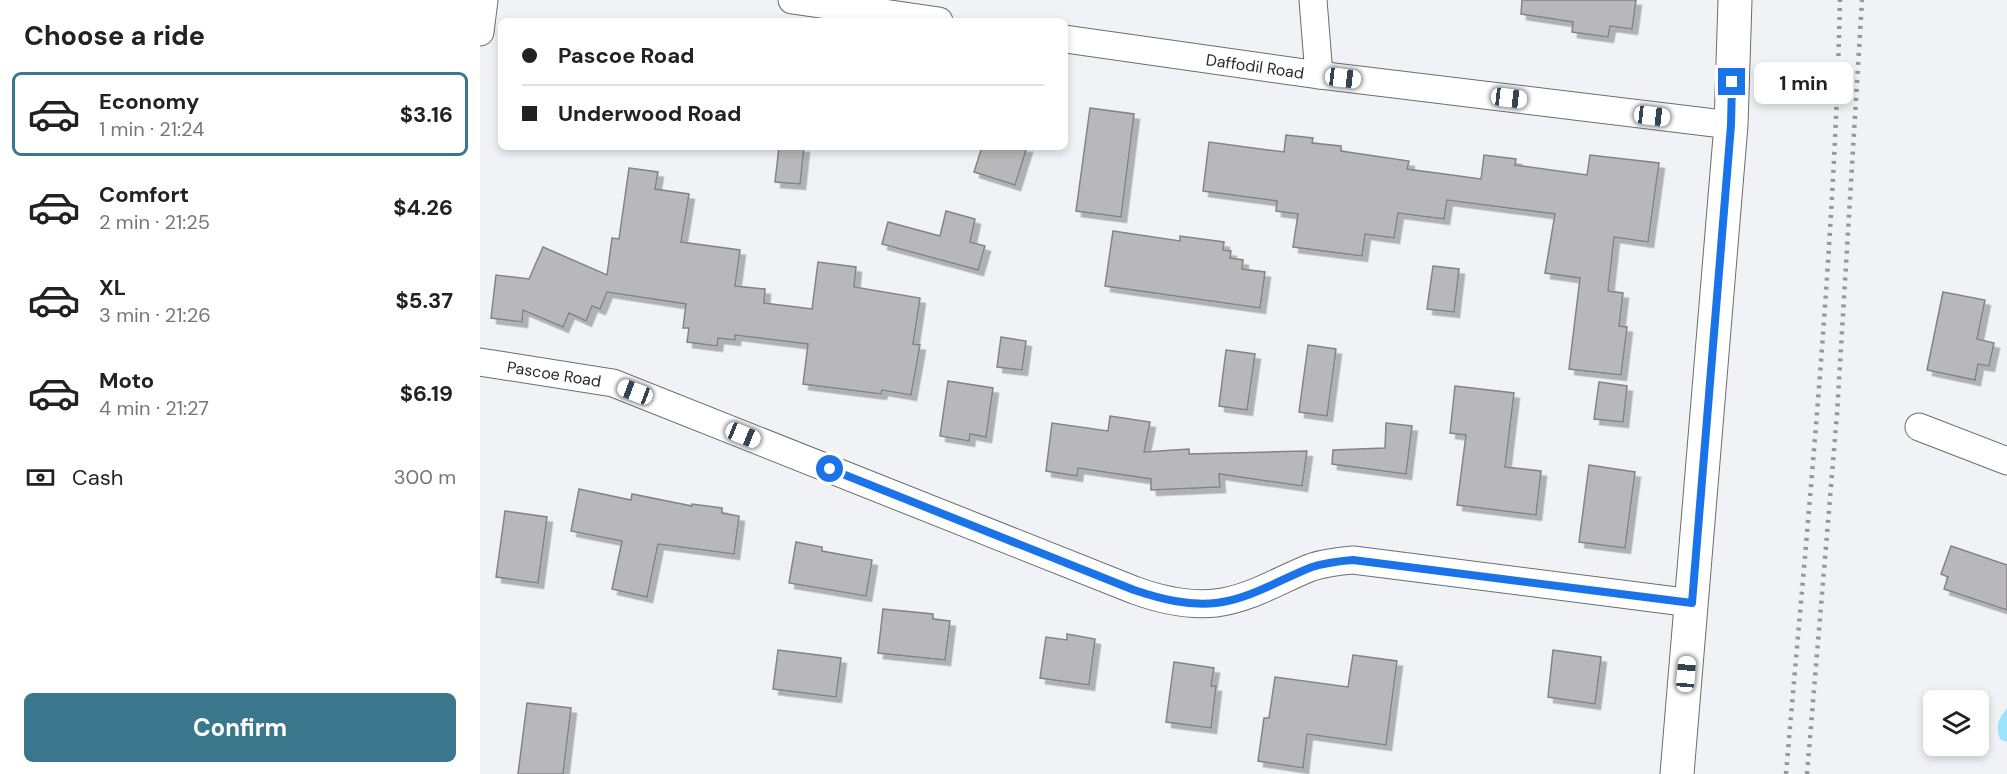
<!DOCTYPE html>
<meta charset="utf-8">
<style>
:root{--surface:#fff;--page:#f6f6f6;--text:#222;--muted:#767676;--line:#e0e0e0;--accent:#3a778d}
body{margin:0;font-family:"DM Sans",sans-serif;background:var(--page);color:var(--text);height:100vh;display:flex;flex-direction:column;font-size:22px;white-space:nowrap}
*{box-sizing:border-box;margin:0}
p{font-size:20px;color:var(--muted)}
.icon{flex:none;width:33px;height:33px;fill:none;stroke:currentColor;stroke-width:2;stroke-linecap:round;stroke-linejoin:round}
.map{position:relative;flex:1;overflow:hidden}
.details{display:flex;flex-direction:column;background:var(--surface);width:480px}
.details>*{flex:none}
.hud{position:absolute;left:18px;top:18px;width:570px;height:132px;border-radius:9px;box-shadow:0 3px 9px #0003;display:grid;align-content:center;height:132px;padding:0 24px;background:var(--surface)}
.tools{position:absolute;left:1443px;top:690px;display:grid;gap:12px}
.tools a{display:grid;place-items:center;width:66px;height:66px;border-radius:9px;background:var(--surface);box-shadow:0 3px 9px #0003;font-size:30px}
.end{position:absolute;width:27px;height:27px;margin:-14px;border:8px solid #1a73e8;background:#fff;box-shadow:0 0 0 3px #fff}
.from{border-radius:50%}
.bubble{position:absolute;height:42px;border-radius:9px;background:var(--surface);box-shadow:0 3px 9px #0003;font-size:20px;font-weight:700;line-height:42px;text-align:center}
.car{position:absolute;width:18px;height:36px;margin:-18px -9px;border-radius:8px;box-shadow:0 0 4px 2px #0007;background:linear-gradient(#fff 24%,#345 0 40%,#fff 0 76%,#345 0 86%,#fff 0)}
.hud b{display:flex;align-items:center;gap:21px;height:57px;font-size:22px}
.hud b+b{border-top:2px solid var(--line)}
.hud i{width:15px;height:15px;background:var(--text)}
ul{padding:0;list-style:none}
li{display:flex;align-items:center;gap:18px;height:84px;margin:0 12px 9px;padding:0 12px;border:3px solid transparent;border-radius:9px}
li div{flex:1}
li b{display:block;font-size:22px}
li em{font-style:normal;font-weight:700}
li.active{border-color:var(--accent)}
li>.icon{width:54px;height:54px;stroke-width:1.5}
h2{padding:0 24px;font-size:27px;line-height:72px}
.pay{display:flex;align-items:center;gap:15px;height:66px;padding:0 24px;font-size:22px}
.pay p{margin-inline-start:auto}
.cta{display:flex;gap:12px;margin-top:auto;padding:12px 24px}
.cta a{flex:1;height:69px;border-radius:9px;background:var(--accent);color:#fff;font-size:24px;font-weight:700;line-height:69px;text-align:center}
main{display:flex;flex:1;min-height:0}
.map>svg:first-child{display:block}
.water{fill:#9ae3fa}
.building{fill:#b8b7ba;stroke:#848386;stroke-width:1.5;filter:url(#shadow)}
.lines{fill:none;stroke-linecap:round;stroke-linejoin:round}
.minor-casing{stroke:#6c6d6f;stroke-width:29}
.secondary-casing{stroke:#6c6d6f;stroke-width:35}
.minor{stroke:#fff;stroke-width:27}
.secondary{stroke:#fff;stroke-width:33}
.rail{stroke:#959799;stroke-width:4.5;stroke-dasharray:3 6;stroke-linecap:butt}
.route{stroke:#1a73e8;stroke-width:8}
.labels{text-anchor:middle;stroke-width:6;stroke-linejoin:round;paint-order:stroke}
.street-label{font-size:16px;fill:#2a2b2c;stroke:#fff}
</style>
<main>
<section class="details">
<h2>Choose a ride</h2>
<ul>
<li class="active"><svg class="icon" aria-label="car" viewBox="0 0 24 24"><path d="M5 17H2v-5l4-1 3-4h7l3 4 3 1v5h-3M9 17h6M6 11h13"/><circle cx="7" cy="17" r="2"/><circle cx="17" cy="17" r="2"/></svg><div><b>Economy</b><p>1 min · 21:24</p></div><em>$3.16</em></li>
<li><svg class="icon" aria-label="car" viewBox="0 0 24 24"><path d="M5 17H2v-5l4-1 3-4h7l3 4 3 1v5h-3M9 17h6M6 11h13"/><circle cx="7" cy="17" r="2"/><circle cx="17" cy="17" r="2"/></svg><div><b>Comfort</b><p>2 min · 21:25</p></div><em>$4.26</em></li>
<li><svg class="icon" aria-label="car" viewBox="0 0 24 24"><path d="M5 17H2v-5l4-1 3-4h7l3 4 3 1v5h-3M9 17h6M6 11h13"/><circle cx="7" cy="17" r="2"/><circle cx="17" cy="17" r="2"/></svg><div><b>XL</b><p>3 min · 21:26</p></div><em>$5.37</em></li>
<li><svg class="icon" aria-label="car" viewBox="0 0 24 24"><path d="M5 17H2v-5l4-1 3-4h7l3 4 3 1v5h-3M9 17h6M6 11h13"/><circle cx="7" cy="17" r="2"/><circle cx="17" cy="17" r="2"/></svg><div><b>Moto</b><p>4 min · 21:27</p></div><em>$6.19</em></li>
</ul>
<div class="pay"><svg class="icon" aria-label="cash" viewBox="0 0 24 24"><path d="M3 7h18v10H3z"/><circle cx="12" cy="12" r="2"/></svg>Cash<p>300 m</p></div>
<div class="cta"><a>Confirm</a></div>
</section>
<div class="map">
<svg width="1527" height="774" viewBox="0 0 1527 774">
<defs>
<filter id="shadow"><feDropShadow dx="5.5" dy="5.5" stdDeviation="0" flood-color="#0004"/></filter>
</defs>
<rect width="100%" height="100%" fill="#f0f2f5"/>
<path class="water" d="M1527 708V742L1520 739C1515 726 1519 718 1527 708Z"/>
<g class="building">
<path d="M1042 0H1156L1152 29 1130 26 1128 37 1092 32 1093 22 1041 14Z"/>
<path d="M610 108 654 114 641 217 596 211Z"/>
<path d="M806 135 833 138 832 143 861 146V151L929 161 927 169 1001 179 1004 155 1036 159 1035 165 1107 175 1110 155 1179 163 1168 242 1134 237 1128 291 1143 293 1139 326 1147 327 1141 375 1089 369 1100 278 1065 273 1075 214 967 200 964 219 918 213 914 238 885 234 882 256 813 247 818 214 796 211 797 201 723 191 729 142 804 152Z"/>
<path d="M299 147H324L320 184 295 182Z"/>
<path d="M502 147H547L535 185 494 172Z"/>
<path d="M149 168 178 172 175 189 209 194 201 242 260 250 255 286 285 289 284 303 332 309 338 262 376 267 374 287 440 298 433 344 440 345 431 395 402 390 401 394 323 384 328 344 255 335V340L238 338 237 346 207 342 209 328H203L206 304 127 292 120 309 112 306 106 321 89 313 83 327 43 310 42 322 11 318 16 275 49 279 63 247 127 275 132 238 139 239Z"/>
<path d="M466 211 495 219 490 242 505 246 498 270 402 244 408 222 460 236Z"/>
<path d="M633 231 700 241V236L744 242 743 250 751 251 750 258 763 260 762 269 785 272 780 308 625 286Z"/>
<path d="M953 266 979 269 974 312 947 309Z"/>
<path d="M1463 292 1505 300 1497 339 1514 343 1509 366 1498 364 1495 380 1447 370Z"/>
<path d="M521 337 546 341 542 370 517 367Z"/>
<path d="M828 345 856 349 847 416 819 412Z"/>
<path d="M746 350 775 354 767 410 739 406Z"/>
<path d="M468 381 513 388 506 437 490 434 489 441 460 436Z"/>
<path d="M1119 382 1147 386 1143 422 1114 419Z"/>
<path d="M975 386 1034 393 1025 467 1061 471 1056 515 977 505 986 435 970 433Z"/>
<path d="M630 416 670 422 664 452 709 449V454L827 451 822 486 739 474 740 487 671 490V479L598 468 597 476 566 471 572 423 628 431Z"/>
<path d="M906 423 932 426 926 474 852 464 853 450 905 448Z"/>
<path d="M1109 465 1155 472 1145 548 1099 542Z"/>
<path d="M99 489 151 500 152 494 212 506V504L242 508V513L259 516 254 554 178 544 167 597 132 589 142 541 91 531Z"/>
<path d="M25 511 67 517 58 583 16 577Z"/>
<path d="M316 542 342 547V551L392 560 386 596 309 583Z"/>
<path d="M1471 546 1527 565V610L1464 589 1468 577 1461 574Z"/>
<path d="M403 609 453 614V619L470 621 465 660 398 653Z"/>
<path d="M587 634 615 639 609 685 560 678 566 637 587 640Z"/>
<path d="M298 650 361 658 356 697 293 689Z"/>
<path d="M1073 650 1121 657 1115 704 1068 697Z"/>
<path d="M873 655 917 661 906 745 827 734 823 768 778 761 784 718H789L795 677 868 687Z"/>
<path d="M694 662 734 668 731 686H736L731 728 686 722Z"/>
<path d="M47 703 91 708 83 774H38Z"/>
</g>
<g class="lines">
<g class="minor-casing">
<g id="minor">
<path d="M312 0 459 21"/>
<path d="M833 0 839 75"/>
<path d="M0 32 4 0"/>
<path id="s1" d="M585 39 839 75 1251 125"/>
<path id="s2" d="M0 362 133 383 654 590C681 600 708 606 736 603 770 599 801 579 832 567 845 563 860 561 873 560L1212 603"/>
<path d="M1439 427 1527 461"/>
</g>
</g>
<g class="secondary-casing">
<path id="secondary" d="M1197 774 1251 125 1255 0"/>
</g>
<use href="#minor" class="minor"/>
<use href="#secondary" class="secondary"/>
<g class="rail">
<path d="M1306 774C1328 516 1354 259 1360 0"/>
<path d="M1327 774 1357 414 1382 0"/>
</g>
</g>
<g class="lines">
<path class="route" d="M350 469 654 590C681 599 708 606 736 603 770 599 801 579 832 567 845 563 860 561 873 560L1212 603 1251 125 1252 82"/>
</g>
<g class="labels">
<g class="street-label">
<text dy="6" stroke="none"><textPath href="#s1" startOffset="192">Daffodil Road</textPath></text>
<text dy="6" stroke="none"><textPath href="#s2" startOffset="75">Pascoe Road</textPath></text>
</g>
</g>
</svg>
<div class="tools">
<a><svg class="icon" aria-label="layers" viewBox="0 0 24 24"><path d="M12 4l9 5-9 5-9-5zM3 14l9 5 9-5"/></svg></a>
</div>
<i class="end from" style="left:350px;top:469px"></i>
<i class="end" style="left:1252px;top:82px"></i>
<div class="bubble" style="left:1274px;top:62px;width:99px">1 min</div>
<i class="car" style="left:863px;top:78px;rotate:97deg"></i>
<i class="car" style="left:1029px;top:98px;rotate:97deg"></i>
<i class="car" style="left:1172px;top:116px;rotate:97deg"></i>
<i class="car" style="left:155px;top:392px;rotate:291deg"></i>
<i class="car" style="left:263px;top:435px;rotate:112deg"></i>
<i class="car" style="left:1206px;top:674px;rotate:5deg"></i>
<div class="hud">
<b><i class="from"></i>Pascoe Road</b>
<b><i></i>Underwood Road</b>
</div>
</div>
</main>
